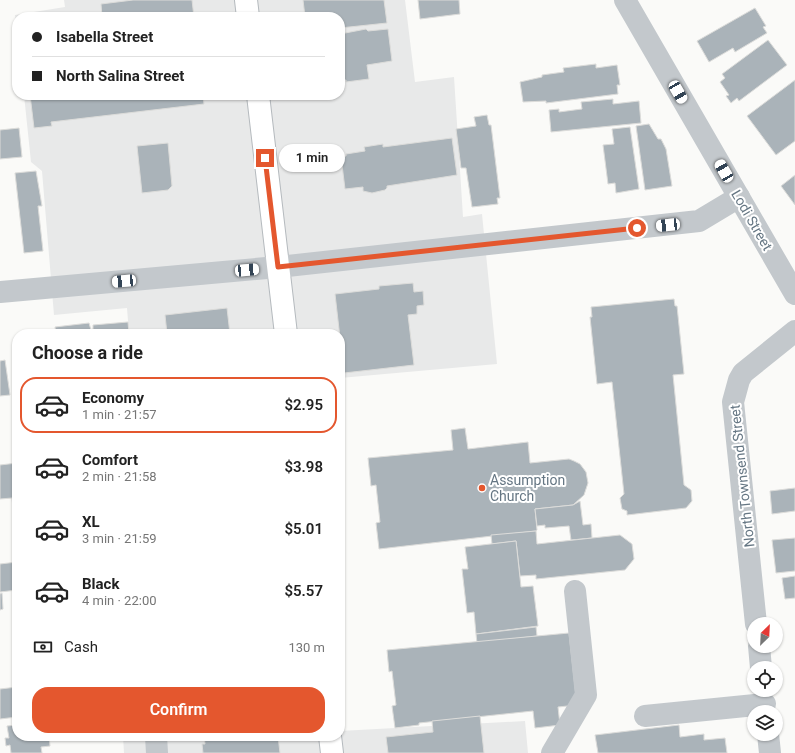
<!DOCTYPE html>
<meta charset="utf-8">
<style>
:root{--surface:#fff;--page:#f6f6f6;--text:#222;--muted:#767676;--line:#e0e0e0;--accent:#e4572e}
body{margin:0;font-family:Roboto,sans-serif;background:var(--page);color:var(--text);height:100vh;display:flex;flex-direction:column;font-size:15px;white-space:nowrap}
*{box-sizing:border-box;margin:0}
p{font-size:13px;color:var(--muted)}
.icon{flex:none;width:22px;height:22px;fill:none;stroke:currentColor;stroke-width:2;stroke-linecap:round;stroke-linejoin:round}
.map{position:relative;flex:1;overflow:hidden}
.details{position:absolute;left:12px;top:329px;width:333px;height:412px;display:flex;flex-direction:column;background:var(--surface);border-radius:16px;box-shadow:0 1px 3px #0004}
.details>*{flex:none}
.top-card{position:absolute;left:12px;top:12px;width:333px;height:88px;border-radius:16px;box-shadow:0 1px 3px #0004;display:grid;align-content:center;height:88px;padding:0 20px;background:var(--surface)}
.needle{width:26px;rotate:24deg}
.tools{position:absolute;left:747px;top:617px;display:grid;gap:8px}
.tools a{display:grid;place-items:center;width:36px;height:36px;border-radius:50%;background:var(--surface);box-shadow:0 1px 3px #0004;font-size:20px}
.end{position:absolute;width:18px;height:18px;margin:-9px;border:5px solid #e4572e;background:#fff;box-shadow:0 0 0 2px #fff}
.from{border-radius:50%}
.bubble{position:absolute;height:28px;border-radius:14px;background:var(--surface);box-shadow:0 1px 3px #0004;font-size:13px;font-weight:600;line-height:28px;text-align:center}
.car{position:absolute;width:12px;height:24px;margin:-12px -6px;border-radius:5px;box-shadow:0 0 3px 1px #0007;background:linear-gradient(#fff 24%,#345 0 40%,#fff 0 76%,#345 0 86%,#fff 0)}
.top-card b{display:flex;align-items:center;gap:14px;height:38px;font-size:15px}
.top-card b+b{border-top:1px solid var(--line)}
.top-card i{width:10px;height:10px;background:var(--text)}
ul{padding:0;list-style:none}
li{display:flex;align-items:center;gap:12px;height:56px;margin:0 8px 6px;padding:0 12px;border:2px solid transparent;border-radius:16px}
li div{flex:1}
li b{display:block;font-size:15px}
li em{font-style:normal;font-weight:600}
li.current{border-color:var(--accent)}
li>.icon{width:36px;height:36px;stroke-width:1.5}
h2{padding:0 20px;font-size:18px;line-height:48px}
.pay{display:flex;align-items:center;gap:10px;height:44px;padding:0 20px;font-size:15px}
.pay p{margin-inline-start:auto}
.action{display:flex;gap:8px;margin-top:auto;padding:8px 20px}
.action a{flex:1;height:46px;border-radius:16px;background:var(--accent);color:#fff;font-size:16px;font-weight:600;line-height:46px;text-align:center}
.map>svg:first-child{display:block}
.built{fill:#e8e9e9}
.building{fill:#aab3b9;stroke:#dcdcda}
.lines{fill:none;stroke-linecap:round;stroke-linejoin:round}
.major-casing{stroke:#b5babe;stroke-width:24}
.minor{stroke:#c3c8cc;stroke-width:22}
.major{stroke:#fff;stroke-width:22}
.route{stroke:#e4572e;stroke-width:5}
.poi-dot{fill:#e4572e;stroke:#fff;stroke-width:1.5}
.labels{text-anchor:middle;stroke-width:4;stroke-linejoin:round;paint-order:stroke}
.street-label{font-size:14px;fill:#657683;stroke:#fff}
.poi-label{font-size:14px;fill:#657683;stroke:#fff;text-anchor:start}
</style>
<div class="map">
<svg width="795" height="753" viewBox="0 0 795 753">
<rect width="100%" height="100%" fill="#fafaf8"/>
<g class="built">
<path d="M64 0H405L415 82 454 77 463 217 482 214 497 364 340 378V334H129L127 308 54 315 42 171 31 162 24 95H340V17H17V37L15 15 65 7Z"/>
<path d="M525 721 528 753H124L123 736H340V731Z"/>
</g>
<g class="building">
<path d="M133 0H192L194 17H102L101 4Z"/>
<path d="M303 0H384L387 23 340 28V17H305Z"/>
<path d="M418 0H459L460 14 420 19Z"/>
<path d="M755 8 766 26 763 27 767 33 735 52 733 48 709 62 697 41Z"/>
<path d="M366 29 368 31 388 29 392 61 367 65 369 79 346 82V80H340V34Z"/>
<path d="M768 40 787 65 739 101 737 98 731 103 726 96 729 95 720 82 725 78 722 74Z"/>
<path d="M596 64V68L617 65 620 85H617L618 94 546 103V101L523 102 520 82 542 77V75L564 72 563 68Z"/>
<path d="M795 80V141L776 155 747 116Z"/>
<path d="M30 95H203L204 104 51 122 52 126 34 128Z"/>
<path d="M613 99V104L639 101 641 123 551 132 549 110 559 109V112L582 109 581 102Z"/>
<path d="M487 115 489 125H491L500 198H497L498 204 472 207 466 168H461L456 129 476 126 474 117Z"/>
<path d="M649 124 658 139H661L666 149 672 186 645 190 636 126Z"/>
<path d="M630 127 639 189 616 193 615 183 608 184 603 145 614 144 612 129Z"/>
<path d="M19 128 22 157 0 159V130Z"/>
<path d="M452 138 457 175 387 186V188L385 190 372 193 363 191V187L345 189 341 157 346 156V154L365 151 364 147 383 144V147Z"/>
<path d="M168 143 172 186 168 190 142 193 137 146Z"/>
<path d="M36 171 42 206H38L43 251 24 253 15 173Z"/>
<path d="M795 175V205L781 186Z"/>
<path d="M413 283 414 292 423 291 424 305 417 306V314L408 315 414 365 344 373 335 294 379 289V286Z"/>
<path d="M674 299 675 306H677L684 374 673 375 684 485 691 490 692 501 686 508 627 515V511L622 509 620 498 624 494 612 382 597 384 590 317H592L591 307Z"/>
<path d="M227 308 230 334H167L165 315Z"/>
<path d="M128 322 129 334H56L55 327 89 323 91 330 93 329V325Z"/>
<path d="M5 360 10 395 0 396V361Z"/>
<path d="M465 428 468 449 528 442 530 463 569 459 574 461 580 464 586 472 588 483 584 495 573 505 535 509 537 530 536 531 379 549 376 523 380 522 376 485 371 486 368 458 453 450 451 430Z"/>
<path d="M17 463V548L12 498 0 499V465Z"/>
<path d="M795 488V511L772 514 770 491Z"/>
<path d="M580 501 583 525 591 524 592 538 571 540 569 526 545 528V525L537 526 535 509 573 505Z"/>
<path d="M536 531 537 544 620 535 632 544 634 559 625 570 536 579V575L520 576 516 541 492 544 491 535Z"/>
<path d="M795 538V571L776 573 772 540Z"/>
<path d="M516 541 521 587 533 586 538 626 476 634 474 612 467 613 462 569H468L465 547Z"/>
<path d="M17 562V590L0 592V564Z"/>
<path d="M795 576V598L785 599 782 578Z"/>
<path d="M2 593 3 609 0 610V594Z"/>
<path d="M536 627 537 636 477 643 476 634Z"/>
<path d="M569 633 577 705 558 707 560 725 535 728 533 711 419 723V725L395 728 392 706 396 705 392 671 389 672 387 650Z"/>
<path d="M17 687V717L0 719V689Z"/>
<path d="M480 716 484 753H388L386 737 433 732 432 721Z"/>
<path d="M17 725V736H49L50 746 41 747 42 753H11L10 745 6 746 5 738H9L7 726Z"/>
<path d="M679 725 680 737 704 734V740L725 738 727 753H598L595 735Z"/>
<path d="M204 736H278L280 753H203L202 744H205Z"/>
</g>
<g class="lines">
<g class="major-casing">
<g id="major">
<path d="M246 0 248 17"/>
<path d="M258 95 286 334"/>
<path d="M330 736 332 753"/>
</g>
</g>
<g class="minor">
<path d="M625 0 795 294"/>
<path d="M0 292 278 267 699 221 739 197"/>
<path d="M756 624 733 402 739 380 743 373 795 331"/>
<path d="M759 646 761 668"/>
<path d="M645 716 765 704"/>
<path d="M768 734 770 753"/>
<path d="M156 736 157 753"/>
<path d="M552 753 586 695 575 591"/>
</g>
<use href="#major" class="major"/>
</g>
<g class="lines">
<path class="route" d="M265 158 278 267 637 228"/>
</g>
<circle class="poi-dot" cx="482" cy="488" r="4"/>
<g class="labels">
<g class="street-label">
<text transform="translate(752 220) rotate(60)" y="5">Lodi Street</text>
<text transform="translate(742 476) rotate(-96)" y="5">North Townsend Street</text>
</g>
<g class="poi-label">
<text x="490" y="485">Assumption<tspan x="490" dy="16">Church</tspan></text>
</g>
</g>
</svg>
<div class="tools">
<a><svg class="needle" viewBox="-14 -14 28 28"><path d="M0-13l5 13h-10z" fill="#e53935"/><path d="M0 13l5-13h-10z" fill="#767676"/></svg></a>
<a><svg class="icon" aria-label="locate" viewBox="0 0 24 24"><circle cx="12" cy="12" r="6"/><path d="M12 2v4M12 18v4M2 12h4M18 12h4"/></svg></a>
<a><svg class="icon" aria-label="layers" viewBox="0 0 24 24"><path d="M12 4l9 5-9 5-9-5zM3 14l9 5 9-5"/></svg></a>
</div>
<i class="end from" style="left:637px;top:228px"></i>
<i class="end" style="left:265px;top:158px"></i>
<div class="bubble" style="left:279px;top:144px;width:66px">1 min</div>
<i class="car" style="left:678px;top:92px;rotate:150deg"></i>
<i class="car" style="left:724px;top:171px;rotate:330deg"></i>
<i class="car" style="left:668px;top:225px;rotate:264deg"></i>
<i class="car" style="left:247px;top:270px;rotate:85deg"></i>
<i class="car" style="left:124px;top:281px;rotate:265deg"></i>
<div class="top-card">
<b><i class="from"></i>Isabella Street</b>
<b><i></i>North Salina Street</b>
</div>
<section class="details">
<h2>Choose a ride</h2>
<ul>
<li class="current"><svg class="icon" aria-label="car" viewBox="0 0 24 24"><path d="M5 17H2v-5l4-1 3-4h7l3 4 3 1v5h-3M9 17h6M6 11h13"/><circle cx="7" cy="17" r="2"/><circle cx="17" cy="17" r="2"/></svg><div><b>Economy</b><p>1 min · 21:57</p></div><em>$2.95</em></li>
<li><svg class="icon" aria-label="car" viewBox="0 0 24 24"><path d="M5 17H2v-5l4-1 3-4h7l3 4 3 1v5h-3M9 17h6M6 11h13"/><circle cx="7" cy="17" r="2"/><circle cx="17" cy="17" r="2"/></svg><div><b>Comfort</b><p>2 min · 21:58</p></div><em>$3.98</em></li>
<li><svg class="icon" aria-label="car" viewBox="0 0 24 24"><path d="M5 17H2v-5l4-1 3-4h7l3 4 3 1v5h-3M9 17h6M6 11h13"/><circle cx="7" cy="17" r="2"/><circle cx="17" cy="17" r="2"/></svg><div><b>XL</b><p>3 min · 21:59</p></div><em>$5.01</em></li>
<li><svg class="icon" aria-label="car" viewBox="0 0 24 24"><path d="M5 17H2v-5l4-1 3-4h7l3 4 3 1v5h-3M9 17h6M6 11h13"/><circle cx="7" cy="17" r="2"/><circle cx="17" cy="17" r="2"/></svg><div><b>Black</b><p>4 min · 22:00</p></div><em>$5.57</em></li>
</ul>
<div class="pay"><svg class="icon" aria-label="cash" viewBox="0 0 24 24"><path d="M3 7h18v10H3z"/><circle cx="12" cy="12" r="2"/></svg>Cash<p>130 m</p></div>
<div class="action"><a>Confirm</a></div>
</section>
</div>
